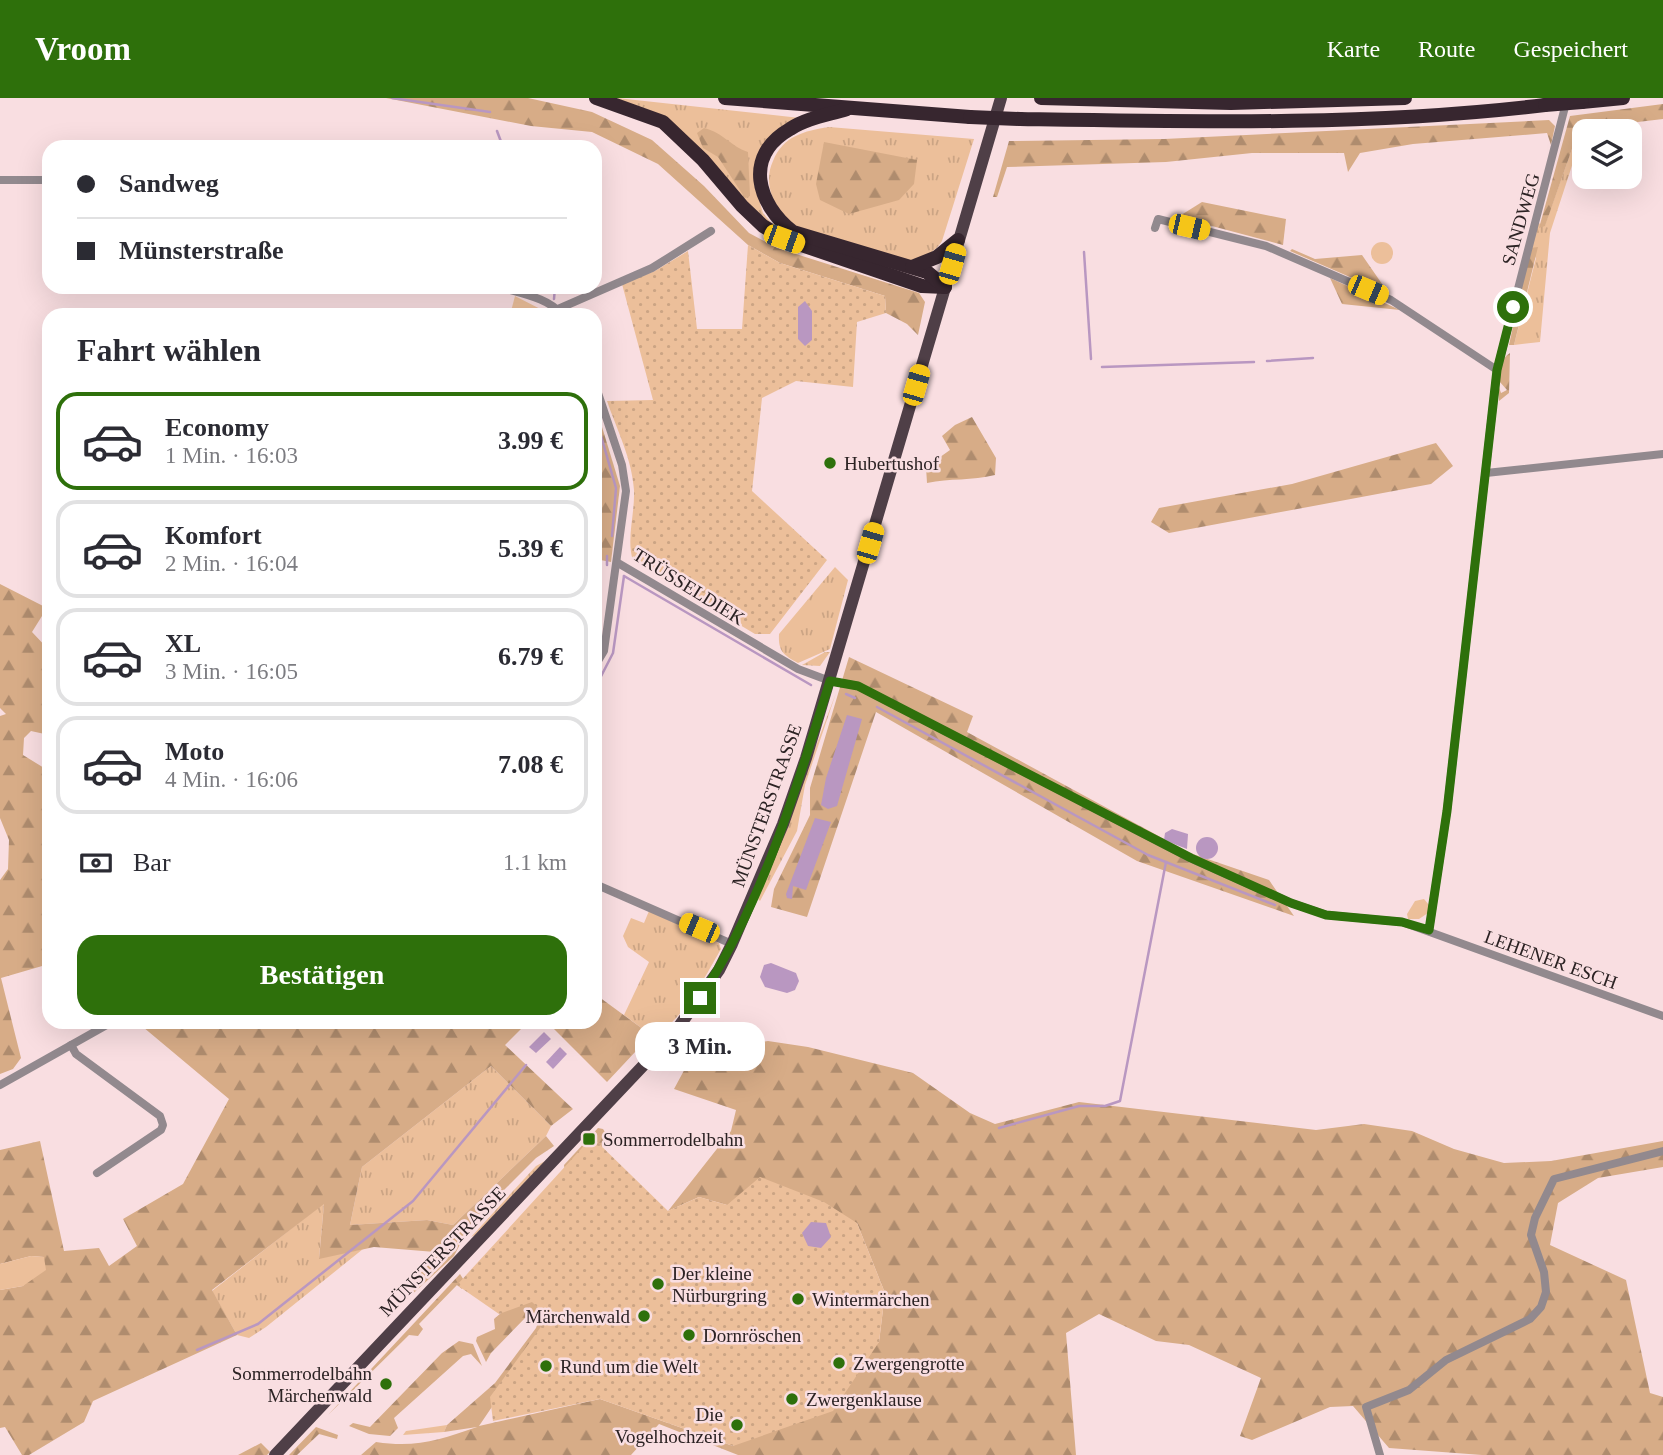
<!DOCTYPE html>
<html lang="de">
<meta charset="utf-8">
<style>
:root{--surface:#fff;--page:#f7f7f7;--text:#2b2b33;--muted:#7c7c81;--line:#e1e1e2;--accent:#2e700b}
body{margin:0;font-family:"Times New Roman",serif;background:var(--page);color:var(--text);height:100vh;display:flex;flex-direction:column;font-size:26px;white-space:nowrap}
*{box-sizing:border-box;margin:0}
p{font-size:23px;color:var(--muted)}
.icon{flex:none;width:38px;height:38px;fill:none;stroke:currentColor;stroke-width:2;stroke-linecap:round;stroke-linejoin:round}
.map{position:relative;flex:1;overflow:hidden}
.sheet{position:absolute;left:42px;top:210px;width:560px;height:721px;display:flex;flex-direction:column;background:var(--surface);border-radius:21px;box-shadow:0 7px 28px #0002}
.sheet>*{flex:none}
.banner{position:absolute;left:42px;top:42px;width:560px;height:154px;border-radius:21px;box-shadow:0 7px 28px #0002;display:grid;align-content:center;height:154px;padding:0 35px;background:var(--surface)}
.controls{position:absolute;left:1572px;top:21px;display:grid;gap:14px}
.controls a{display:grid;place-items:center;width:70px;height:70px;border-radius:14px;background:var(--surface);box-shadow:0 7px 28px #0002;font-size:35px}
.end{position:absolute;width:32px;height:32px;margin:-16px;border:9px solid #2e700b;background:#fff;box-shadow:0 0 0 4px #fff}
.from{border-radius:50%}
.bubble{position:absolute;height:49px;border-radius:21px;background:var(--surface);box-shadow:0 7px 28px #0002;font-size:23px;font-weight:700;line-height:49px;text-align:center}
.car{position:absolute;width:21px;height:42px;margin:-21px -10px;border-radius:9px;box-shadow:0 0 5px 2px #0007;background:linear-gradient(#f5c518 24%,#345 0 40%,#f5c518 0 76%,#345 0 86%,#f5c518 0)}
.banner b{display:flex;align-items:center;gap:24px;height:66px;font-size:26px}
.banner b+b{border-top:2px solid var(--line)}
.banner i{width:18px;height:18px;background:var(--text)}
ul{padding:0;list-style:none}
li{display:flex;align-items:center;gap:21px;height:98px;margin:0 14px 10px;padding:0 21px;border:4px solid var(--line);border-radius:21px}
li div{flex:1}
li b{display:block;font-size:26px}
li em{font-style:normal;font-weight:700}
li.selected{border-color:var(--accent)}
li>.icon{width:63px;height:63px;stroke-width:1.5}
h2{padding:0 35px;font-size:32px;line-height:84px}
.pay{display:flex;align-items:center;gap:18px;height:77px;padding:0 35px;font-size:26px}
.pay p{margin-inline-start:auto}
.action{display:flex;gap:14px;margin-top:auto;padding:14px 35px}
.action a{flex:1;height:80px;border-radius:21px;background:var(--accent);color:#fff;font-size:28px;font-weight:700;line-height:80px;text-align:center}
header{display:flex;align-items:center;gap:42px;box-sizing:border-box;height:98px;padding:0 35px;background:var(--accent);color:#fff}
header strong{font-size:33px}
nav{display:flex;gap:38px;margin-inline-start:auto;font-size:24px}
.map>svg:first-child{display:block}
.grass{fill:url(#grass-tufts)}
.forest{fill:url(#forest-firs)}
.park{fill:url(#park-dots)}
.pitch{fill:#ecbf9a}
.water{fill:#b997c1}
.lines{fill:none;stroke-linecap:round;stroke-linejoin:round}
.stream{stroke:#b997c1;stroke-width:2.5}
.minor{stroke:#92898e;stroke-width:8}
.primary{stroke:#4f3f47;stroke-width:12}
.motorway{stroke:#37262f;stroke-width:14}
.motorway-bridge{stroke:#37262f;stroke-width:14}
.route{stroke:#2e700b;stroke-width:9}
.poi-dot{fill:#2e700b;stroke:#f9dee1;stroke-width:2.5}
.labels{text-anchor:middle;stroke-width:5;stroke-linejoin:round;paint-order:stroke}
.street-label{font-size:19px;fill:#2b2223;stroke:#f9dee1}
.poi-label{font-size:19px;fill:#2b2223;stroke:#f9dee1;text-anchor:start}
</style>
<header>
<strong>Vroom</strong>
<nav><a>Karte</a><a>Route</a><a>Gespeichert</a></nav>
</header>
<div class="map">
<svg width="1663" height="1357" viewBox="0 0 1663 1357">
<defs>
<pattern id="grass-tufts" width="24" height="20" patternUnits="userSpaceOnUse" patternTransform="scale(1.75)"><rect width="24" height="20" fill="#ecbf9a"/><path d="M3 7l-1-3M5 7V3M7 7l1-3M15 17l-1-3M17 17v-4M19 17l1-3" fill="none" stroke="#cba484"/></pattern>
<pattern id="forest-firs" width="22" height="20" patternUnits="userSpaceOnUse" patternTransform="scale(1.75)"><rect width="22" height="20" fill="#d7ac87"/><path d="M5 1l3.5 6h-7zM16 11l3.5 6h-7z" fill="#af8c6e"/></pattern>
<pattern id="park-dots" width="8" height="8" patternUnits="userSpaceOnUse" patternTransform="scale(1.75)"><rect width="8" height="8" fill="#ecbf9a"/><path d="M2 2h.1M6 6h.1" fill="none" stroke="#cba484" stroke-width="1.8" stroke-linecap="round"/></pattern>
</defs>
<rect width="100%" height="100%" fill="#f9dee1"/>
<g class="grass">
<path d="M617 0 800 20 787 25 754 86 763 115 773 127 760 120 719 72Z"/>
<path d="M829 29 974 41 942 143C934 156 919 162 904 163 879 155 853 147 827 138 818 135 805 134 796 128 775 115 762 86 773 63 783 38 804 33 829 29Z"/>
<path d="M1579 31 1581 40 1550 135 1540 244 1514 247 1536 160 1530 150 1538 125 1545 127Z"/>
<path d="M515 198 552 217H510Z"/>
<path d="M835 469 848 482 830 551 798 565C784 557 778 554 779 536Z"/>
<path d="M825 554H830L820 568 802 567Z"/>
<path d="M836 595 805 687 797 733 760 803 758 801Z"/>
<path d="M1424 801 1429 807 1428 815 1419 821H1408L1407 816 1415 803Z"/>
<path d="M649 813 719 845 721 851C707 875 679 931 651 937L624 917 649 864 628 849 623 838 631 820 644 825Z"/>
<path d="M491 968 551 1028 546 1038 453 1127 427 1122 350 1127 362 1069Z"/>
<path d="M545 1063 475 1137 471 1139 536 1068Z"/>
<path d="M324 1105 319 1160 363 1151 266 1229 249 1240 237 1237 212 1193Z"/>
<path d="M447 1327 444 1334 403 1337 406 1333Z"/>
</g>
<g class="forest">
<path d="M386 0H528L592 14 652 42 704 88 749 135 777 150 919 195 925 204 918 237 907 226 886 215 885 198 780 165 748 147 658 66 592 34 531 28Z"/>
<path d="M1663 6V21L1579 31 1545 128 1539 130 1570 18Z"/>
<path d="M1549 22 1555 28 1551 47 1547 35 1413 46 1360 55 1348 74 1344 55H1252L1166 64 1007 69 997 99H993L1009 43 1164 41Z"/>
<path d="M704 30C724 35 730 48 748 54L750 98 745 100 718 59 703 50 697 35Z"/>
<path d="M824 44 917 62 914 86 899 102 849 116 820 102 816 86Z"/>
<path d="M1202 104 1286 121 1283 147 1178 119Z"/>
<path d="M1538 149 1514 247H1509L1530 150Z"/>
<path d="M1292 151 1315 161 1362 157 1389 196 1290 153Z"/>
<path d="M1330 180 1400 212 1342 206Z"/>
<path d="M1510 255 1509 295 1499 303 1498 286 1501 295 1507 292 1499 283C1500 272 1500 261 1510 255Z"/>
<path d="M595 306 620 388 611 464 595 461Z"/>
<path d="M972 319 996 360 995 377C972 383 950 380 927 385L926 369 950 352 942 338 955 327Z"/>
<path d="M1436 345 1453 368 1431 386 1169 435 1151 424 1159 410 1292 386Z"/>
<path d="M0 486 47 510 32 534 49 552V637L31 633 24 640 23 657 49 673V866L1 880 21 960 13 971 0 976V782L8 771 9 742 0 720V618L6 616 0 610Z"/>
<path d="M849 559 973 618 967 634 1190 755 1269 782 1294 818 1137 763 876 614 807 819 771 809 774 791 810 717V690Z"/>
<path d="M595 896 651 937 607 984 547 924H595Z"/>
<path d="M137 924H528L505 947 573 1011 551 1028 491 968 362 1069 350 1127 427 1122 453 1127 546 1038 554 1048 536 1060 471 1125 454 1158 394 1213 435 1154 374 1149 319 1161 324 1106 212 1192 237 1237 93 1303 84 1324 29 1357H22L5 1329 0 1330V1192L23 1188 44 1159 31 1158 0 1166V1052L40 1043 64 1153 99 1150 109 1168 137 1148 123 1121 183 1086 229 1001Z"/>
<path d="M768 943 808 949 913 975 970 1015 995 1026 1079 1004 1316 1032 1364 1026 1412 1033 1454 1051 1504 1065 1551 1063 1663 1043V1069L1598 1080 1558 1105 1550 1147 1626 1182 1650 1295 1663 1299V1357H1482L1389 1350 1353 1308 1330 1309 1252 1342 1240 1338 1261 1280 1189 1247 1156 1243 1099 1216 1066 1235 1076 1357H738L659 1326 631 1357H361L376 1344C416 1350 440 1342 477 1329L444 1334 447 1327 495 1285 536 1230 541 1216 561 1207 479 1328 600 1301 733 1348 879 1244 885 1195 857 1125 727 1107 699 1099 668 1113 731 1033 736 1012 674 991 688 965 729 949Z"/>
<path d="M598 1030 603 1031 611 1043 565 1074 564 1067Z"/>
<path d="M460 1176 465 1184 462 1191 457 1187 419 1226 423 1231 418 1238 409 1237 328 1317Z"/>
<path d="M523 1196 554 1203 531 1221 525 1220 491 1255 486 1264 476 1243 477 1239 495 1231 494 1221Z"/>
<path d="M459 1243 473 1246 482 1268 471 1256 463 1258 394 1320 398 1330 390 1338 369 1336 349 1328 353 1325 370 1329 442 1255Z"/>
<path d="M316 1329 338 1337 337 1341 319 1336 297 1357H289Z"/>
<path d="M261 1345 270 1354 267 1357H238Z"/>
</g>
<g class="park">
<path d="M748 147 780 165 885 198 886 215 857 224 853 289 796 283 762 300 752 393 827 462 770 536H755L633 463C626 440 635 417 634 392 632 361 617 332 607 303L653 302 622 186 655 173 688 153 697 231H742Z"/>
<path d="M592 1039 668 1113 699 1099 727 1107 760 1079 824 1104 857 1125 885 1195 879 1244 833 1313 733 1348 600 1301 493 1323 490 1299 548 1219 532 1204 499 1216 457 1187Z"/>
</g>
<g class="pitch">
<circle cx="1382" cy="155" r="11"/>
<path d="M31 1158 44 1159 46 1172 23 1188 0 1192V1166Z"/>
</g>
<g class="water">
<path d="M805 203 812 213V242L805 248 798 241V209Z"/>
<path d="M847 617 862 621 837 708 828 711 821 707 826 680Z"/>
<path d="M815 720 831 724 806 792 793 788 792 801 787 800 786 796Z"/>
<path d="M1172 731 1188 736 1187 751 1164 742 1165 735Z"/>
<circle cx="1207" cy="750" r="11"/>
<path d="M771 865 796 875 799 883 795 892 787 895 765 889 760 879 764 867Z"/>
<path d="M544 934 551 941 536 955 529 949Z"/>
<path d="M560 949 567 956 553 971 546 964Z"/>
<path d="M811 1124 826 1125 831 1139 821 1150 808 1148 802 1135Z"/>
</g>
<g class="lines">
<g class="stream">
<path d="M392 0 490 14"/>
<path d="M497 33 503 49"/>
<path d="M1084 154 1091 261"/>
<path d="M554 201 555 189"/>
<path d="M1267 263 1313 260"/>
<path d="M1102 269 1254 264"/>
<path d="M595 317 616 390 612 438"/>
<path d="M607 467V458"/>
<path d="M624 478 811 587"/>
<path d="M595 590 613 555 624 478"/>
<path d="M846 596 855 600"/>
<path d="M877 609 1148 757 1275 807"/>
<path d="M999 1030 1079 1008H1105L1120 1003 1166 764"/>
<path d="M197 1252 258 1226 413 1103 526 967"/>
</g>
<g class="minor">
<path d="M0 82H49"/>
<path d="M1155 130 1158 121 1266 148 1391 202 1497 272"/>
<path d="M500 189C519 195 550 200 562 217"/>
<path d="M558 211 652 170 711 133"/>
<path d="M595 286 622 367 626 393 604 553 595 568"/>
<path d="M1486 375 1663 356"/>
<path d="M618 465 798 571 830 583 858 588 1190 760 1291 805 1327 817 1402 824 1663 918"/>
<path d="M595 786 732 846"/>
<path d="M1429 832 1447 713 1497 272 1566 5"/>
<path d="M71 947 76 956 160 1018 163 1027 161 1032 97 1075"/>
<path d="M0 987 112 924"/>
<path d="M1380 1357 1366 1309 1409 1292 1446 1262 1530 1221 1541 1209 1546 1194 1544 1174 1531 1137 1535 1120 1554 1081 1663 1053"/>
</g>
<path class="primary" d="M275 1357 675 934 719 872 732 846 783 726 806 660 1001 0"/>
<g class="motorway">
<path d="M596 0 663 24 703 62 742 108 763 128 784 141 922 188 945 189"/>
<path d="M725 0 970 19"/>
<path d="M1041 0 1231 5 1405 0"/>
<path d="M1582 4 1623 0"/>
<path d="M847 11C828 17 807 20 790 31 743 58 757 106 793 134L927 174 945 189"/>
<path d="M1020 21C1194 24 1371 28 1545 7"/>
<path d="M912 169 937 159 958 142"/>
</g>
<g class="motorway-bridge">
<path d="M1545 7 1582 4"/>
<path d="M970 19 1020 21"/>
</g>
</g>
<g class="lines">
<path class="route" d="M700 900C763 805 796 691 830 583L858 588 1191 760 1291 805 1326 817 1402 824 1429 832 1447 713 1497 272 1513 209"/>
</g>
<g class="poi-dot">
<circle cx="830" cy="365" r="7"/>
<rect x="582" y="1034" width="14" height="14" rx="3.5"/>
<circle cx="658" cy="1186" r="7"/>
<circle cx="798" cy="1201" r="7"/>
<circle cx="644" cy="1218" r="7"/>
<circle cx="689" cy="1237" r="7"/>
<circle cx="839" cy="1265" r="7"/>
<circle cx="546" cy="1268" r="7"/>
<circle cx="386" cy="1286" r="7"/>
<circle cx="792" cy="1301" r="7"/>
<circle cx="737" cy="1327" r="7"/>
</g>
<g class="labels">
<g class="street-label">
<text transform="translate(1520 121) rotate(-74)" y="7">SANDWEG</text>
<text transform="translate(689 488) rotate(32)" y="7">TRÜSSELDIEK</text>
<text transform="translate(766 707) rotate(-70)" y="7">MÜNSTERSTRASSE</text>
<text transform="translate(1551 861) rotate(20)" y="7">LEHENER ESCH</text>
<text transform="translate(442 1153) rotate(-46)" y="7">MÜNSTERSTRASSE</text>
</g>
<g class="poi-label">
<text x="844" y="372">Hubertushof</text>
<text x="603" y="1048">Sommerrodelbahn</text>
<text x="672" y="1182">Der kleine<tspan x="672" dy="22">Nürburgring</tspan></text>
<text x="812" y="1208">Wintermärchen</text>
<text x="630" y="1225" text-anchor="end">Märchenwald</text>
<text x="703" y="1244">Dornröschen</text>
<text x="853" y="1272">Zwergengrotte</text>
<text x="560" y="1275">Rund um die Welt</text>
<text x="372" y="1282" text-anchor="end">Sommerrodelbahn<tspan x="372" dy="22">Märchenwald</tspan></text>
<text x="806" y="1308">Zwergenklause</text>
<text x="723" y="1323" text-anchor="end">Die<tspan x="723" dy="22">Vogelhochzeit</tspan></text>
</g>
</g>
</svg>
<div class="controls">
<a><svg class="icon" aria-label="layers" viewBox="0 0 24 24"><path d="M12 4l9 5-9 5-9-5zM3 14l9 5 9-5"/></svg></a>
</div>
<i class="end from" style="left:1513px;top:209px"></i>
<i class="end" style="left:700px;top:900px"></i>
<div class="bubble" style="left:635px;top:924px;width:130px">3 Min.</div>
<i class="car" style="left:1189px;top:129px;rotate:103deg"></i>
<i class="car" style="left:784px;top:141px;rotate:110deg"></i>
<i class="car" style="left:952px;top:166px;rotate:16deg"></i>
<i class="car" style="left:1368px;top:192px;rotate:113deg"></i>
<i class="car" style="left:916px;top:287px;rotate:16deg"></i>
<i class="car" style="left:870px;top:445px;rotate:16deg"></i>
<i class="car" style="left:699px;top:830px;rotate:293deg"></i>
<div class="banner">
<b><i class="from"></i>Sandweg</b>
<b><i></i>Münsterstraße</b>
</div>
<section class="sheet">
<h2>Fahrt wählen</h2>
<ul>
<li class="selected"><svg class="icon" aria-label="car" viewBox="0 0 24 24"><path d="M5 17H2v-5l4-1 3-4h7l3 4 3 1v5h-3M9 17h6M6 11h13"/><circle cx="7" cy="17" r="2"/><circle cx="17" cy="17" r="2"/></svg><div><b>Economy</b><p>1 Min. · 16:03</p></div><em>3.99 €</em></li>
<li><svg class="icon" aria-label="car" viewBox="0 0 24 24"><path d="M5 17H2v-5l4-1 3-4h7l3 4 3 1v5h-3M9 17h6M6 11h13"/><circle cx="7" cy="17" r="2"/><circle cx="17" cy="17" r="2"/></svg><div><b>Komfort</b><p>2 Min. · 16:04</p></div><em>5.39 €</em></li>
<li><svg class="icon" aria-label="car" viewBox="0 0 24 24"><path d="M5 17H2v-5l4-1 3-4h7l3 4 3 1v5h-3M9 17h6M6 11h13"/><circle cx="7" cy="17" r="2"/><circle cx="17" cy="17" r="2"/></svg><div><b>XL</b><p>3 Min. · 16:05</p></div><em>6.79 €</em></li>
<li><svg class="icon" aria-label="car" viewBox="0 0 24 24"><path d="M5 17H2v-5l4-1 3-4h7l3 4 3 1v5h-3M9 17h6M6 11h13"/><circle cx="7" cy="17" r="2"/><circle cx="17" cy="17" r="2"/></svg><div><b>Moto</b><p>4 Min. · 16:06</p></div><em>7.08 €</em></li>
</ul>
<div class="pay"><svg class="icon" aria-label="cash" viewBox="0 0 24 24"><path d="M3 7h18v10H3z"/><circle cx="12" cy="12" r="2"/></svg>Bar<p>1.1 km</p></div>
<div class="action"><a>Bestätigen</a></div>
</section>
</div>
